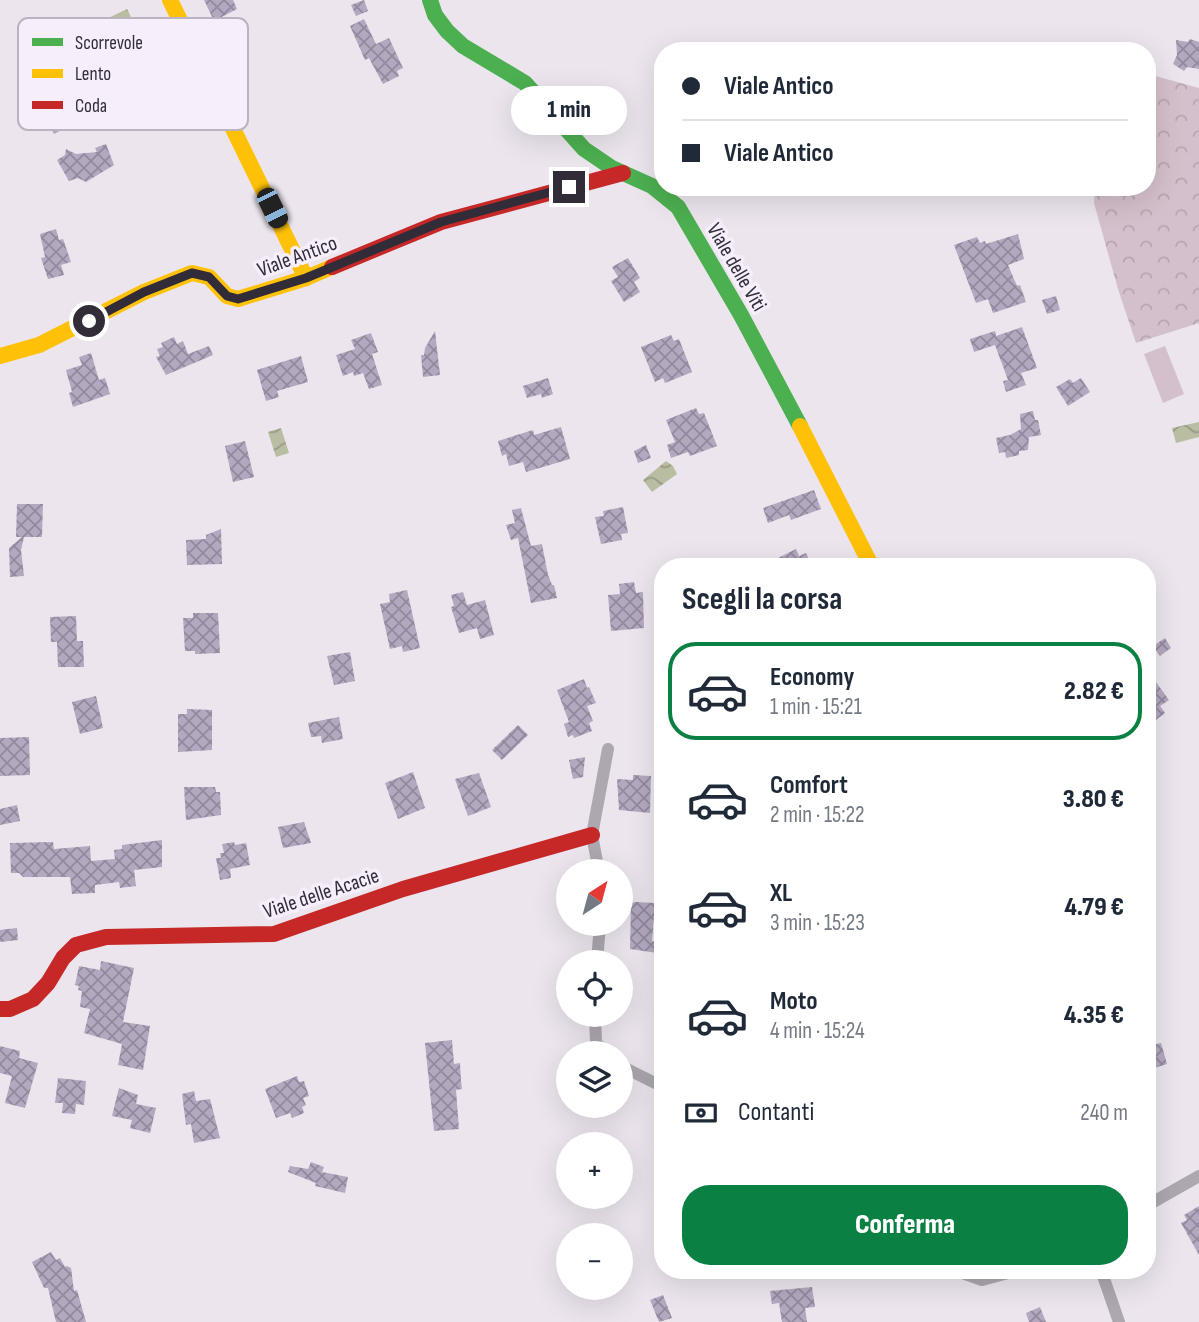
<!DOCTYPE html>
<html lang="it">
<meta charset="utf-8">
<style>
:root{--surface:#fff;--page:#f6f6f7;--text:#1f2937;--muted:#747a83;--line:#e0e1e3;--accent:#0b8043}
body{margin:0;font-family:"Sofia Sans Condensed",sans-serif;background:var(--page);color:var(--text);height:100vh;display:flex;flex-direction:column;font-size:26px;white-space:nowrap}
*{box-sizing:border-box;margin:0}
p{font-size:23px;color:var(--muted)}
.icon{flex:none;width:38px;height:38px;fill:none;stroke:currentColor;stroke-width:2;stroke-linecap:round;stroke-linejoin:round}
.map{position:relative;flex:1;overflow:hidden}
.drawer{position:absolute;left:654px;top:558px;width:502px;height:721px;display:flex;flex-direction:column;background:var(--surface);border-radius:28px;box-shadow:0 7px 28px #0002}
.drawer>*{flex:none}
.banner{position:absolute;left:654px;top:42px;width:502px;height:154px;border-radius:28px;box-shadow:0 7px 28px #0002;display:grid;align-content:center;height:154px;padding:0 28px;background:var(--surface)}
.needle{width:46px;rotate:36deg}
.tools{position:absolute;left:556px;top:859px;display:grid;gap:14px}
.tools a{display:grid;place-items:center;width:77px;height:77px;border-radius:50%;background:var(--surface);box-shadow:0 7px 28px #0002;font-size:35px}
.end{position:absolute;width:32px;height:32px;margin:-16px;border:9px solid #322c39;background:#fff;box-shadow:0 0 0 4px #fff}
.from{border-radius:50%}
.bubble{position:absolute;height:49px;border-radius:24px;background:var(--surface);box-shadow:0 7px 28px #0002;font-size:23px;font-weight:800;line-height:49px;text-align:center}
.car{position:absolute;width:21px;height:42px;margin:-21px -10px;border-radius:9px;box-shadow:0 0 5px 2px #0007;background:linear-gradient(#222 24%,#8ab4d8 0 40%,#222 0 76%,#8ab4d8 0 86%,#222 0)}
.banner b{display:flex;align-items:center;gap:24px;height:66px;font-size:26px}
.banner b+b{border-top:2px solid var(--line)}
.banner i{width:18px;height:18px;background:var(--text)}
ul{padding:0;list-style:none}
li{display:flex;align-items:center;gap:21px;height:98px;margin:0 14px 10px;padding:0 14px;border:4px solid transparent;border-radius:28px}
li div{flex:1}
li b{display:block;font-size:26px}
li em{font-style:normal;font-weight:800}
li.current{border-color:var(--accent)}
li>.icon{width:63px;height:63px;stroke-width:1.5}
h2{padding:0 28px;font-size:32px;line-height:84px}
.pay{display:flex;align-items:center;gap:18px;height:77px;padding:0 28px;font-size:26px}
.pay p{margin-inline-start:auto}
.button{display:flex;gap:14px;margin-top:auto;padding:14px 28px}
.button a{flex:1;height:80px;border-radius:28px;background:var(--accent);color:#fff;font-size:28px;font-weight:800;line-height:80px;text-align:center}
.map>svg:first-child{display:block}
.forest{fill:url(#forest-crowns)}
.pitch{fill:#d4c0cc}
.water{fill:url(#water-waves)}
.building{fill:url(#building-cross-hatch)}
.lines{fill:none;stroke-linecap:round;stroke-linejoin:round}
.street{stroke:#ada7b0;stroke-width:12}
.fast{stroke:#4caf50;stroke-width:16}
.slow{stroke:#ffc107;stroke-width:16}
.jam{stroke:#c62828;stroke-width:16}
.route{stroke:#322c39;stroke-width:9}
.labels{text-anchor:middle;stroke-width:7;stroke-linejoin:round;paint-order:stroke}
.street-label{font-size:21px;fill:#322c39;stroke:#f6eefa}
.key{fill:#f6eefa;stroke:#bbb4c0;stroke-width:2}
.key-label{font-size:19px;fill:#322c39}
</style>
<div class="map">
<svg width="1199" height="1322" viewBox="0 0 1199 1322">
<defs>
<pattern id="forest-crowns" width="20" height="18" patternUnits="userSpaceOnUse" patternTransform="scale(1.75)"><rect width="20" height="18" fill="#d4c0cc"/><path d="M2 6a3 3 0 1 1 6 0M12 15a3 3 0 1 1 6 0" fill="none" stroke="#b6a5b0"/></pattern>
<pattern id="water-waves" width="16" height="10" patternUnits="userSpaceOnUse" patternTransform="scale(1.75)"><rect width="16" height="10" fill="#b9bea2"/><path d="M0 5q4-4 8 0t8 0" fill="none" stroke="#979b85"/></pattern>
<pattern id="building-cross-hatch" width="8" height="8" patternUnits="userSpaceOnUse" patternTransform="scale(1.75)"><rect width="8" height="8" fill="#b4a8c0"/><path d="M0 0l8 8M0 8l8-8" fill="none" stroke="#93899d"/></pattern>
</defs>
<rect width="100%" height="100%" fill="#ece5ee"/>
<path class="forest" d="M1148 74 1199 88V323L1136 343 1118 289 1094 203 1095 187H1148Z"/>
<path class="pitch" d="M1165 346 1184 394 1163 403 1144 354Z"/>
<g class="water">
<path d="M127 9 134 23 109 35 108 33 105 34 100 25 103 24 102 21Z"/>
<path d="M1199 422V437L1176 443 1172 428Z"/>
<path d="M281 428 289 453 276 457 268 432Z"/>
<path d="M666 461 673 466 677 474 652 492 643 480Z"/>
</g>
<g class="building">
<path d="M204 0H233L237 9 214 21Z"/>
<path d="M364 0 368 11 356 16 351 5Z"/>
<path d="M364 19 376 44 389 38 403 68 397 71 399 76 383 84 369 58 365 60 350 26Z"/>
<path d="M1190 39 1199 42V69L1187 67 1184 71 1173 64 1177 55 1176 40 1188 42Z"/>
<path d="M171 62 196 115 162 131 155 117 159 115 149 94 146 96 137 77Z"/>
<path d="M74 104 81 120 54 134 47 121Z"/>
<path d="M106 144 114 165 86 182 78 178 69 181 57 160 65 155 66 149 76 154 97 152 95 148Z"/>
<path d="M56 229 59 240 63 239 71 262 61 265 64 275 48 279 41 258 45 257 40 234Z"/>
<path d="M1018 234 1024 259 1008 265 1017 286 1020 285 1026 302 993 313 988 299 976 303 954 245 977 237 980 243 985 241 986 244Z"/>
<path d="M628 258 640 278 634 282 640 292 624 302 611 281 618 277 612 267Z"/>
<path d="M1056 296 1060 310 1047 314 1042 300Z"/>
<path d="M1022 327 1037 368 1021 373 1026 385 1006 392 1003 381 1008 380 995 345 974 352 970 339 995 331 996 336Z"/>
<path d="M435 331 440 375 423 377 421 355H424L425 348Z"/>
<path d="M371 333 378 352 372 354 382 385 369 389 363 373 354 376 353 372 343 376 336 355 355 349 351 340Z"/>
<path d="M671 335 674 341 679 339 692 372 665 383 663 378 655 382 641 347Z"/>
<path d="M174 337 177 344 183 341 188 354 209 346 213 355 166 375 156 357 160 356 157 349 163 347 161 343Z"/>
<path d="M91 353 99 380 105 378 110 394 73 407 69 393 72 392 66 370 82 365 79 357Z"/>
<path d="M301 356 308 382 277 391 279 397 266 401 257 370Z"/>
<path d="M548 378 553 394 542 398 541 394 527 398 523 386Z"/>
<path d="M1081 378 1090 392 1068 406 1056 387 1070 379 1073 383Z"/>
<path d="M696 408 699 414 704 413 717 446 690 456 688 452 671 458 667 445 675 442 666 420Z"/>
<path d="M1033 411 1035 420H1038L1041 435 1029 437 1028 450 1019 451V455L1006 458 1005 452 999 453 996 438 1010 435 1021 429 1020 414Z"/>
<path d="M561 427 570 459 526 472 523 462 509 466 506 454 502 456 498 441 533 430 534 435Z"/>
<path d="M245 441 254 477 233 482 225 446Z"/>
<path d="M646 445 651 458 638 463 634 451Z"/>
<path d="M814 490 821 509 791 520 789 515 768 523 763 508Z"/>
<path d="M17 504H43L42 537H24L21 550 24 576 10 577 9 548 22 537H16Z"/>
<path d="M623 507 628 533 621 534 622 540 601 544 595 517 604 516 603 511Z"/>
<path d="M521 508 531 546 542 544 548 575 552 585H554L557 598 531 603 518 538 511 540 506 525 515 523 512 510Z"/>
<path d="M221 529 222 564 187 565 186 540 206 539V535Z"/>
<path d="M796 549 799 556 806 553 812 567H775L779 565 776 559Z"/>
<path d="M634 582 636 593 643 592 644 628 611 631 608 595 620 594 619 584Z"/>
<path d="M407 590 420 648 403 652 402 646 390 649 380 604 390 602 389 594Z"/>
<path d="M463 592 467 605 485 600 494 635 480 639 477 628 459 633 451 607 454 606 451 595Z"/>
<path d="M193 613H218L220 653 195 654V651H185L183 618H193Z"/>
<path d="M76 616 77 641H83L84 667H58L57 642H51L50 617Z"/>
<path d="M1165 638 1171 648 1160 656 1153 646Z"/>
<path d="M350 652 355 681 334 685 327 656Z"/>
<path d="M1148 671 1169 700 1160 706 1165 713 1156 720 1151 713 1148 715Z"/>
<path d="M584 679 587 688 589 687 596 703 587 706 593 721 589 723 592 731 574 738 573 735 568 737 564 724 569 722 557 690Z"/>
<path d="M96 696 103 728 80 734 72 702Z"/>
<path d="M187 709 212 710V750L178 752V714H187Z"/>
<path d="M339 717 343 739 322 743 321 736 311 737 308 723Z"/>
<path d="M518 725 528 735 502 760 492 750Z"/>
<path d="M29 737 30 775 0 776V738Z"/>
<path d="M585 757 583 777 573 779 569 760Z"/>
<path d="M413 772 425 808 398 819 385 783Z"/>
<path d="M479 773 491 807 468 816 455 779Z"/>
<path d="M633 775 651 776 650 813 619 810 617 779 633 780Z"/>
<path d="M184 787H215L216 792H220L221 815 186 820Z"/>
<path d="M17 805 20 821 0 825V809Z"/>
<path d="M304 822 311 843 283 848 278 827Z"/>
<path d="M162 840V867L134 870 136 886 120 888 119 882 95 885V893L72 894 70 877H23L19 873H11L10 843 53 842 54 849 90 846 91 861 115 859 114 850 122 849V845Z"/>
<path d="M234 842 235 845 246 843 250 865 230 869 231 878 220 880 216 858H221L220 853H224L222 844Z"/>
<path d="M636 902 655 903 652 941 657 942V953L630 949 631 903Z"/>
<path d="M17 928 18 940 0 942V930Z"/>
<path d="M101 961 134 968 123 1022 150 1026 143 1070 118 1065 122 1044 84 1033 90 1009 80 1007 82 991 78 990 79 986 75 985 79 966 100 970Z"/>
<path d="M452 1040 454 1064 460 1063 461 1081 462 1089 456 1090 459 1129 434 1131 425 1043Z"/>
<path d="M1161 1043 1167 1064 1148 1070V1046Z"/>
<path d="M0 1046 20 1051 19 1058 38 1063 25 1108 5 1103 12 1076 0 1073Z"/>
<path d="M297 1076 299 1082 304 1081 309 1096 303 1098 306 1105 302 1107 304 1113 292 1118 290 1113 276 1118 265 1089Z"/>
<path d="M58 1078 86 1081 84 1105 76 1104 75 1114 62 1113 63 1103H55Z"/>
<path d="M119 1088 138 1095 136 1104 156 1108 150 1133 130 1128 132 1120 112 1116Z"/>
<path d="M194 1091 196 1101 210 1099 220 1138 194 1143 191 1124 186 1125 182 1094Z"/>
<path d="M311 1162 324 1167 322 1172 348 1177 345 1193 315 1186 316 1183 288 1172 290 1166 308 1169Z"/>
<path d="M1199 1206V1255L1181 1223 1187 1220 1184 1215Z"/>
<path d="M51 1252 56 1260 60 1258 65 1267 67 1266 71 1268 74 1291 77 1290 86 1322H56L48 1288H44L32 1262Z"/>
<path d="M812 1287 815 1307 805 1308 807 1322H782L779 1303 772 1304 770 1291Z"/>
<path d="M663 1295 672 1318 659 1322 650 1300Z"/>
<path d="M1040 1307 1046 1322H1029L1026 1313Z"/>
</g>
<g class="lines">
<g class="street">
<path d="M599 872 592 835 608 749"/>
<path d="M597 962 600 924"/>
<path d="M595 1015 596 1043 608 1054"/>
<path d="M621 1066 663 1087"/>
<path d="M1148 1205 1199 1176"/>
<path d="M954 1270 982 1280 1019 1270"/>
<path d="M1101 1270 1119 1322"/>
</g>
<path class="fast" d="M430 0 435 15 447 31 463 46 525 83 584 149 612 168 652 186 678 207 741 315 800 426"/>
<g class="slow">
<path d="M170 0 306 278"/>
<path d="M0 356 39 345 144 292 192 273 209 277 227 296 238 299 306 278 332 267"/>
<path d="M800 426 872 567"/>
</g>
<g class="jam">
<path d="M332 267 441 222 623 173"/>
<path d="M0 1009H10L33 999 48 983 63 958 76 945 106 937 274 934 403 889 592 835"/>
</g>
</g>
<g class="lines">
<path class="route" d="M89 321 144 292 192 273 209 277 227 296 238 299 306 278 441 222 569 187"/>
</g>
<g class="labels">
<g class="street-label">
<text transform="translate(297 256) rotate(-20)" y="7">Viale Antico</text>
<text transform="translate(737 267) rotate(60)" y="7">Viale delle Viti</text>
<text transform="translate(321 893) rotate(-18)" y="7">Viale delle Acacie</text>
</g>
</g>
<rect x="18" y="18" width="230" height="112" rx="10" class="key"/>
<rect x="32" y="38" width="31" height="8" fill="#4caf50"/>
<rect x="32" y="69" width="31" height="9" fill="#ffc107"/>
<rect x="32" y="101" width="31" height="8" fill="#c62828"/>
<g class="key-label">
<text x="75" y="49">Scorrevole</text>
<text x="75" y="80">Lento</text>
<text x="75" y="112">Coda</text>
</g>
</svg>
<div class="tools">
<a><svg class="needle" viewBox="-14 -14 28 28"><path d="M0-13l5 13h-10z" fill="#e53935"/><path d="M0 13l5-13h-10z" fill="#747a83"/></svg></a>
<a><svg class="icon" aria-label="locate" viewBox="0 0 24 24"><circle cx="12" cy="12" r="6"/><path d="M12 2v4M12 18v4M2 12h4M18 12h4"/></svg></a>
<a><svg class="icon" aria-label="layers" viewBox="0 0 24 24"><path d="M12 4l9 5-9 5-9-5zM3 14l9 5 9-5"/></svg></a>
<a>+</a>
<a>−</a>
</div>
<i class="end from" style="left:89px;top:321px"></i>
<i class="end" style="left:569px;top:187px"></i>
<div class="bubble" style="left:511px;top:86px;width:116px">1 min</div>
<i class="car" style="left:272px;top:208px;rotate:154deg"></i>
<div class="banner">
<b><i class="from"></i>Viale Antico</b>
<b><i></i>Viale Antico</b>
</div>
<section class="drawer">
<h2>Scegli la corsa</h2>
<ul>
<li class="current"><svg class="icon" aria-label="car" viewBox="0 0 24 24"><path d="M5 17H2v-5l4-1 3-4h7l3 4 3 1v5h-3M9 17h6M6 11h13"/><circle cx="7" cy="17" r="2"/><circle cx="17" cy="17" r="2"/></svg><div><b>Economy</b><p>1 min · 15:21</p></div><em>2.82 €</em></li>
<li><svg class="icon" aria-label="car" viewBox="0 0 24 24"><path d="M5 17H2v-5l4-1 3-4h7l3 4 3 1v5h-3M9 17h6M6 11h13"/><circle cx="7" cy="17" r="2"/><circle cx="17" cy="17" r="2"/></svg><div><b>Comfort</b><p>2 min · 15:22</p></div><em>3.80 €</em></li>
<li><svg class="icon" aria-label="car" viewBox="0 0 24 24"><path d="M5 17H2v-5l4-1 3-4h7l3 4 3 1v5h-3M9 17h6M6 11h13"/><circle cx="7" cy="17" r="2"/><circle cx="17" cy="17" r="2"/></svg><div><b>XL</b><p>3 min · 15:23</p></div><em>4.79 €</em></li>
<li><svg class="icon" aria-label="car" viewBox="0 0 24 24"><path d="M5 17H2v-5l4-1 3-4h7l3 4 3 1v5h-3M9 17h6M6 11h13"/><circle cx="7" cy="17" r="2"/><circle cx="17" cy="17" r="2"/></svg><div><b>Moto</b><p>4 min · 15:24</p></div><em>4.35 €</em></li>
</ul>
<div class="pay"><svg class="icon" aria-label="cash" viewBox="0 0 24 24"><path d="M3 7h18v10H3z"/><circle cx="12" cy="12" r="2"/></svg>Contanti<p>240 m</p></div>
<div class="button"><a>Conferma</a></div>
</section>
</div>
